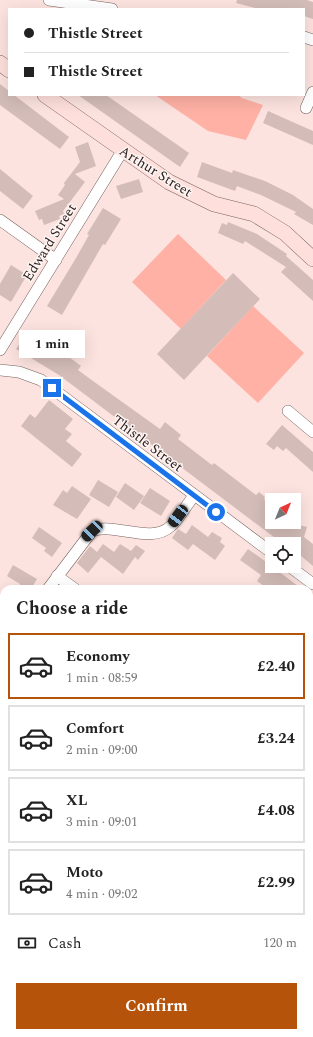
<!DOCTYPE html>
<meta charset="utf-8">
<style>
:root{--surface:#fff;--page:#f2f2f2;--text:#222;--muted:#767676;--line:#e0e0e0;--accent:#b45309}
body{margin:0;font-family:Spectral,serif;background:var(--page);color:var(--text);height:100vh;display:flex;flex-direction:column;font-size:15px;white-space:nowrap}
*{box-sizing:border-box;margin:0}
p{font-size:13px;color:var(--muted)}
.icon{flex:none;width:22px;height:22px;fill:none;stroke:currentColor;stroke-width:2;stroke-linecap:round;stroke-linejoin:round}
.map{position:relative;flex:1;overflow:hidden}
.sheet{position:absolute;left:0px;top:585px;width:313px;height:452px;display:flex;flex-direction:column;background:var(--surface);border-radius:12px 12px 0 0;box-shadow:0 4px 16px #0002}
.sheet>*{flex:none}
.guide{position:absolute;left:8px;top:8px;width:297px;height:88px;border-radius:0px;box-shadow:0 4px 16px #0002;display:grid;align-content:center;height:88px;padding:0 16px;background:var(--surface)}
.needle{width:26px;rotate:43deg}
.controls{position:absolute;left:265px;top:493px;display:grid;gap:8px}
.controls a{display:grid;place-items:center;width:36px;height:36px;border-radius:0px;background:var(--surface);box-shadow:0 4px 16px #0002;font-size:20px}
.end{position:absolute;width:18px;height:18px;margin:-9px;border:5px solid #1a73e8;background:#fff;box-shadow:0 0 0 2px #fff}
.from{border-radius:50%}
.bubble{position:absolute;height:28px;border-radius:0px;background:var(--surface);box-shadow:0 4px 16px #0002;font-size:13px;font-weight:700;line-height:28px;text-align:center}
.car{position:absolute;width:12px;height:24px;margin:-12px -6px;border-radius:5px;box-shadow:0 0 3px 1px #0007;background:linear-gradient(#222 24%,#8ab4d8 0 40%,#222 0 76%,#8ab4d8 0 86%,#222 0)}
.guide b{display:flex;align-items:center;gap:14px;height:38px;font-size:15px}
.guide b+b{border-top:1px solid var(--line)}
.guide i{width:10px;height:10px;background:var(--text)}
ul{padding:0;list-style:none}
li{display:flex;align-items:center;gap:12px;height:66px;margin:0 8px 6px;padding:0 8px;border:2px solid var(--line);border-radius:0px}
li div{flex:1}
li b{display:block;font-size:15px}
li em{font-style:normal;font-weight:700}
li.current{border-color:var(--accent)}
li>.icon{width:36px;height:36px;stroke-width:1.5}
h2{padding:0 16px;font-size:18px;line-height:48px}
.pay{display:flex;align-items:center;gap:10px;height:44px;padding:0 16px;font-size:15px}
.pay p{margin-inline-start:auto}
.button{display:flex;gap:8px;margin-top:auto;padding:8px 16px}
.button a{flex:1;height:46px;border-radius:0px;background:var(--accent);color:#fff;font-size:16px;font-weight:700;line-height:46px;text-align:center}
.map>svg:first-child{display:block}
.green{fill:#ffb1a5}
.building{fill:#d4bdb9}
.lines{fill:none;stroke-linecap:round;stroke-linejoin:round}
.street-casing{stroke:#77625e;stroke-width:12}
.secondary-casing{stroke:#77625e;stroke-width:16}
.street{stroke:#fff;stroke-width:11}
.secondary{stroke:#fedfdb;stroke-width:15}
.route{stroke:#1a73e8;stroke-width:5}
.labels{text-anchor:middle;stroke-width:3;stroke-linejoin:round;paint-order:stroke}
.street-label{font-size:14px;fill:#2a2120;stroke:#fef4f2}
</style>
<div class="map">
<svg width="313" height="1037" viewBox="0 0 313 1037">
<rect width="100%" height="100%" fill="#fce3df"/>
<g class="green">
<path d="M155 95H238L242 98 263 105 246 140 208 131Z"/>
<path d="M178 234 226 280 181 329 132 282Z"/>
<path d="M253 306 304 353 258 403 207 356Z"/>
</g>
<g class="building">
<path d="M237 0H307L313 2V19L304 16V9H259L236 3Z"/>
<path d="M0 84 9 91V95H14L69 137 60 149 0 105Z"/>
<path d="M78 95H106L189 153 180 167Z"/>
<path d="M268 111 313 131V145L263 123Z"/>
<path d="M88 142 96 166 75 174 85 182 63 211 64 214 59 216 60 219 44 225 42 219 39 220 35 211 64 199 58 195 65 185 64 183 80 162 75 147Z"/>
<path d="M202 162 232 173 233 170 265 181 293 195 313 209V225L294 214 296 212 261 195 237 186 235 191 197 177Z"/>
<path d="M0 169 33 196 23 209 0 191Z"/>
<path d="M139 179 143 192 121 199 116 186Z"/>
<path d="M103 208 121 219 105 245 103 244 62 315 47 306 76 258 89 235 87 234Z"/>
<path d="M228 222 257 234 287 254 286 256 313 280V301L281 272 286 267 245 241 243 244 218 233 222 223 227 225Z"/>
<path d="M11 265 27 275 11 302 0 295V284Z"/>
<path d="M233 273 260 299 184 380 157 354Z"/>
<path d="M27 333 36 339 39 333 63 348 61 351 81 366 78 370 93 381 160 429 165 422 181 435 178 439 212 465 214 463 256 495 259 492 265 497 264 499 272 505V522H287L307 527 304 537 313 544V566L294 550V544H283L59 375 16 349Z"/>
<path d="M49 400 73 419 65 429 72 434 66 441 82 454 72 467 21 426 30 414 35 418Z"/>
<path d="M282 425 313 452V472L286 448 283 451 277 446 274 450 266 444Z"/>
<path d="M98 480 118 492 109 507 89 495Z"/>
<path d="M125 483 144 496 134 510 116 497Z"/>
<path d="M72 486 91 499 77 519 53 505 63 490 67 493Z"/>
<path d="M150 488 170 501 161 516 140 503Z"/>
<path d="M192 525 208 537 212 532 222 538 220 542 225 546 215 560 193 544 188 550 172 538 178 529 186 534Z"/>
<path d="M39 527 62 543 52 557 44 551 46 548 32 538Z"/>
<path d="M103 544 114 552 120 544 131 551 136 545 145 551 138 560 135 557 123 574 101 557 88 573 77 563 90 546 97 552Z"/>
<path d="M248 549 262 559 302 589H268L257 581 261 575 240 560Z"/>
<path d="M13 565 37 579 31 589H18L20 584 7 576Z"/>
</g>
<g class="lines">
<g class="street-casing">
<g id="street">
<path d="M49 0 112 9"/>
<path d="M304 37 313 40"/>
<path d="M306 108 313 92"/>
<path d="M0 220 56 260"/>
<path d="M0 350 123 150"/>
<path d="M0 370 19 372 41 380 272 553"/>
<path d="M288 411 313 432"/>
<path d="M289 566 313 584"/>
<path d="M57 576 75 589"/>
<path d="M48 589 92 531C115 522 151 545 171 526 180 518 186 505 194 496"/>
<path d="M0 652 4 655"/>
<path d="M309 965 313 961"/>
<path d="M0 973 4 975"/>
<path d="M152 1033H218"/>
<path d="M235 1033 272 1037"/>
</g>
</g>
<g class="secondary-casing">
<g id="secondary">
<path d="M0 63 9 70"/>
<path d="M45 95 169 182 214 204 254 214 285 233 313 259"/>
<path d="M309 727 313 725"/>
<path d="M0 904 4 902"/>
</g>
</g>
<use href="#street" class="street"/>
<use href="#secondary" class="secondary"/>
</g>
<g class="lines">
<path class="route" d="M52 388 216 512"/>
</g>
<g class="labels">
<g class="street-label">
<text transform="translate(156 171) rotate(32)" y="5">Arthur Street</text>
<text transform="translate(49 242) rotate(-58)" y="5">Edward Street</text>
<text transform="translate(148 443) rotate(37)" y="5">Thistle Street</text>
</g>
</g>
</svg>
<div class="controls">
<a><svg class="needle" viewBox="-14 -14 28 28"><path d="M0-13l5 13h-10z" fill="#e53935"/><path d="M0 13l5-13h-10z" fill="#767676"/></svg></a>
<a><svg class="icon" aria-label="locate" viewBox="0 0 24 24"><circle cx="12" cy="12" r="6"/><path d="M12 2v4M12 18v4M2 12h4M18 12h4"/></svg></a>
</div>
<i class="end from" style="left:216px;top:512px"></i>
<i class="end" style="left:52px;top:388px"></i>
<div class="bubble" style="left:19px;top:330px;width:66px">1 min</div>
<i class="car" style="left:178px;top:516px;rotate:217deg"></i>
<i class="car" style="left:92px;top:531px;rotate:226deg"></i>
<div class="guide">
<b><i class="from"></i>Thistle Street</b>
<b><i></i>Thistle Street</b>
</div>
<section class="sheet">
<h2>Choose a ride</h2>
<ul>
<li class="current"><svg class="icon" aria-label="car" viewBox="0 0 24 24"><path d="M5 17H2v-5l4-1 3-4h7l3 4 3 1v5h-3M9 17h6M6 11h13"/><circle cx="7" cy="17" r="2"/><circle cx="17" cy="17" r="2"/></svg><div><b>Economy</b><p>1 min · 08:59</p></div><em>£2.40</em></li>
<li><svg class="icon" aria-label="car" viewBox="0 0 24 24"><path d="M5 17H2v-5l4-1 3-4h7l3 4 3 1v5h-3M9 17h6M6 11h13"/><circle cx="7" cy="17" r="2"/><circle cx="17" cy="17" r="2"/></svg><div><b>Comfort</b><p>2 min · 09:00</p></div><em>£3.24</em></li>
<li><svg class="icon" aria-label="car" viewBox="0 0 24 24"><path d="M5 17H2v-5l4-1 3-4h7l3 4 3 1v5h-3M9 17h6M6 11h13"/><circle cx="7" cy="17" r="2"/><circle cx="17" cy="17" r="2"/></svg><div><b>XL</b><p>3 min · 09:01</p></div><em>£4.08</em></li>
<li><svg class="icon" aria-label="car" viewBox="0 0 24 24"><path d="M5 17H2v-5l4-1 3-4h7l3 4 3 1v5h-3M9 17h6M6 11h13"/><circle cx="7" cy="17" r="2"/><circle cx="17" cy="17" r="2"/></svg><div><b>Moto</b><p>4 min · 09:02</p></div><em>£2.99</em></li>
</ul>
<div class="pay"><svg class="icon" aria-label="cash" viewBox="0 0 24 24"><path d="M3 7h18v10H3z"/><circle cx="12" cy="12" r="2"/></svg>Cash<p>120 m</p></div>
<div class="button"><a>Confirm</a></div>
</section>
</div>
